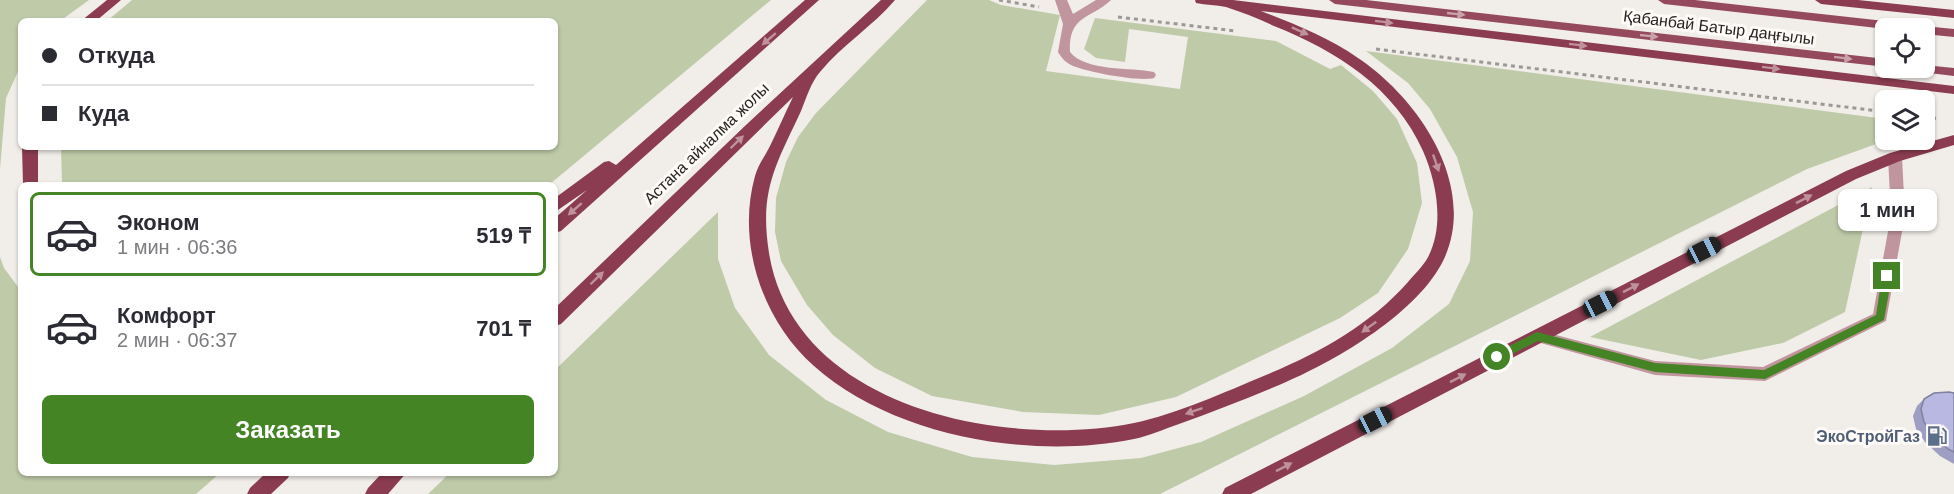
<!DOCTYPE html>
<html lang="ru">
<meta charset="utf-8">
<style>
:root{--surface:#fff;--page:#f7f7f7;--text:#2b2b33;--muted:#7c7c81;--line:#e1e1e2;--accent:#448425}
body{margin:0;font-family:Arial,sans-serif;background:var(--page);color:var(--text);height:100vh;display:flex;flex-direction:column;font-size:22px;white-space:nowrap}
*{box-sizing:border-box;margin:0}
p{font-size:20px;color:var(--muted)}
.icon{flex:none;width:33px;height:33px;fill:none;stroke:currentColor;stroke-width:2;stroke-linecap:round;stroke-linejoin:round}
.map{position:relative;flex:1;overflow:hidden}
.details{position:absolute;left:18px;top:182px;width:540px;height:294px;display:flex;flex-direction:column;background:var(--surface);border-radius:9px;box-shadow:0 2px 4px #0004}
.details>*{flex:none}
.hud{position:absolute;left:18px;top:18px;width:540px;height:132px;border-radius:9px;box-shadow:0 2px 4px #0004;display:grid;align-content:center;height:132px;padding:0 24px;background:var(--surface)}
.tools{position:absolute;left:1875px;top:18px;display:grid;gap:12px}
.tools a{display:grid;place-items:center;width:60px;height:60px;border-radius:9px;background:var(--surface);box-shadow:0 2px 4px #0004;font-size:30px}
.end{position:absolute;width:27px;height:27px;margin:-14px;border:8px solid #448425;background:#fff;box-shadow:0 0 0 3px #fff}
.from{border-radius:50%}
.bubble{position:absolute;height:42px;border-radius:9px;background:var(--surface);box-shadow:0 2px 4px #0004;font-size:20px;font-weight:600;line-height:42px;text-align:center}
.car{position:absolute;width:18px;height:36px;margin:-18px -9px;border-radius:8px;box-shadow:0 0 4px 2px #0007;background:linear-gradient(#222 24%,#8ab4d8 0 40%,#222 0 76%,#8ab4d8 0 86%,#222 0)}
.hud b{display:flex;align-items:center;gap:21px;height:57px;font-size:22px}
.hud b+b{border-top:2px solid var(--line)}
.hud i{width:15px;height:15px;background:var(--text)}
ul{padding:10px 0 0;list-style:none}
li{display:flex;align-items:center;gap:18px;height:84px;margin:0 12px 9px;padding:0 12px;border:3px solid transparent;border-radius:9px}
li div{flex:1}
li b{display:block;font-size:22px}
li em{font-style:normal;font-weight:600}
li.current{border-color:var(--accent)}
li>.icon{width:54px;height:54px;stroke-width:1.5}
.cta{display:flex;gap:12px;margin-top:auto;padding:12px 24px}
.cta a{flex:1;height:69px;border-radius:9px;background:var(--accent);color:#fff;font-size:24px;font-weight:600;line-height:69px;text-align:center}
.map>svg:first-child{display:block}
.green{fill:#becaa8}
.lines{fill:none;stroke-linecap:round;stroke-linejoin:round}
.path{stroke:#9b9895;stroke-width:3;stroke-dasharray:4 4;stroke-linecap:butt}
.service{fill:#c1959d;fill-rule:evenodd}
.primary{fill:#944a5b;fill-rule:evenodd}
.trunk{fill:#8b3c50;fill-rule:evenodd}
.wall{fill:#9e9ec2}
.building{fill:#b8b8e2;stroke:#81819e;stroke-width:1.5}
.oneway{fill:#c9a2a9}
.oneway2{fill:#bf929b}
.route{fill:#448425}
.labels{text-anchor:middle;stroke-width:6;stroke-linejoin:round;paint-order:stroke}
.street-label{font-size:16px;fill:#262423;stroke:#fefaf7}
.service-label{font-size:16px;font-weight:bold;fill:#4e5e75;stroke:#fefaf7;text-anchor:end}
</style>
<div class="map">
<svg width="1954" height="494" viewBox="0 0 1954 494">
<rect width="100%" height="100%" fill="#f1ede9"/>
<g class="green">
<path d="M0 0H89L60 21H21V65L6 98 0 169Z"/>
<path d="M132 0H771L550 184H62L61 147H555V21H107Z"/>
<path d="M927 0H989L1001 5 1060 15 1046 71 1180 89 1188 37 1129 29 1125 62 1096 58 1084 49 1095 18 1276 41 1330 69 1341 65 1373 91 1397 119 1417 163 1422 203 1408 249 1378 293 1340 318 1176 397 1099 415 1023 412 932 396 875 368 833 335 807 305 781 261 775 232 776 198 786 162 798 137 816 113Z"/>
<path d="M1366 51 1885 119 1887 140 1807 169 1160 494H428L450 473 555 472V370L718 212V259L735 308 769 355 826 400 888 432 972 457 1054 465 1141 458 1201 442 1304 396 1392 348 1449 304 1470 261 1473 212 1457 157 1430 109 1408 83Z"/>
<path d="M1872 187 1845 312 1783 343 1701 360 1590 337Z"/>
<path d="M0 257 4 268 21 291V472L220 473 196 494H0Z"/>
</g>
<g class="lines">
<g class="path">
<path d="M999 0 1039 7"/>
<path d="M1118 17 1236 31"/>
<path d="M1376 49 1886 112"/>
<path d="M1924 117 1939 119"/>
</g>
<g class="service">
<path d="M1055 0H1067L1073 14 1096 0H1111C1091 19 1068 15 1070 52 1086 72 1131 67 1154 72L1156 75 1154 78C1139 82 1086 72 1071 65 1065 62 1062 58 1058 52L1063 24Z"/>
<path d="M1895 152 1902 157 1905 215 1886 321 1765 381 1655 375 1537 342 1531 340 1529 336 1531 332 1537 330 1655 361 1763 367 1873 314 1891 215 1888 157Z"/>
</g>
<g class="primary">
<path d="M1329 0H1366L1886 59V67L1335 4Z"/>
<path d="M1658 0H1695L1912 24 1918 28 1886 29 1664 4Z"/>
<path d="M1924 26 1954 29V37L1924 34V28H1919Z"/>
<path d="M1924 65 1954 68V76L1921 72 1915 68H1924Z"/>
</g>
<g class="trunk">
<path d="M107 0H121L96 21H81Z"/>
<path d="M805 0H819L561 231 555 233V218L587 190 555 212V198L604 162 609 161 616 165Z"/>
<path d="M881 0H895C873 26 842 45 820 72 811 82 806 99 801 111 776 165 759 190 769 253 794 408 1004 449 1134 423 1177 414 1225 392 1266 375 1319 353 1370 325 1408 282 1414 275 1422 267 1427 259 1445 227 1437 183 1423 151 1395 88 1337 51 1274 26 1259 19 1242 12 1226 7 1216 5 1206 5 1196 3L1195 0H1233L1954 86V94L1261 11C1294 24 1328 37 1358 58 1418 98 1478 185 1444 259 1419 312 1337 360 1286 382 1251 397 1215 411 1179 424 1164 429 1149 436 1134 439 1031 460 894 437 814 366 763 321 736 244 755 176 758 165 765 156 770 146 778 130 785 113 793 97L561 324 555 326V308L747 124Z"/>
<path d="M1815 0H1858L1954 10V18L1821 4Z"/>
<path d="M1954 135V145L1900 161 1856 179 1251 494H1222L1225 488 1846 171 1890 153Z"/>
<path d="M22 147H38V184H23Z"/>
<path d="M267 472H291L288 478 271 494H247L250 488Z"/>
<path d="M383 472H407L388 494H365L368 488Z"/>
</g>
</g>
<path class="wall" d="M1954 393V464L1940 456 1925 442 1916 429 1913 416 1917 406 1924 399Z"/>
<path class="building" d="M1949 392 1954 393V452L1948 449 1933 435 1924 422 1921 409 1924 399 1934 393Z"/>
<defs><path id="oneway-solid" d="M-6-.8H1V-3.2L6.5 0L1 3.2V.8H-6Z" transform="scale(1.5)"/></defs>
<g class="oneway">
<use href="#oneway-solid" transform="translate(1456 14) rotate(6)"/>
<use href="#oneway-solid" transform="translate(1649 36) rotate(6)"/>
<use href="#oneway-solid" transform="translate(1843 58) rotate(7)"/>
</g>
<g class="oneway2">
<use href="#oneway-solid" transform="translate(1384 22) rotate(7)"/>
<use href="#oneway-solid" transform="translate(1300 31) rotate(24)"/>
<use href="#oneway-solid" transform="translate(769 39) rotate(139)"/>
<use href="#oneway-solid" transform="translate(1578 45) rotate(7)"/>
<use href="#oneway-solid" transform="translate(1771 68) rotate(7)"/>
<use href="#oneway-solid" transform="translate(737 142) rotate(-44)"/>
<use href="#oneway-solid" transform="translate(1436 163) rotate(71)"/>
<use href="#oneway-solid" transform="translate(1804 199) rotate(-27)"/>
<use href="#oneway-solid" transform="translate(575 209) rotate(139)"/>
<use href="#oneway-solid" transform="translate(597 278) rotate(-44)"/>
<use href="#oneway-solid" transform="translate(1631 288) rotate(-27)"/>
<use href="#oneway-solid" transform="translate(1369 327) rotate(144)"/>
<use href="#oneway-solid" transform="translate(1458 378) rotate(-27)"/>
<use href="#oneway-solid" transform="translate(1194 411) rotate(161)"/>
<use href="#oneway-solid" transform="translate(1284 467) rotate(-27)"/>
</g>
<path class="route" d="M1887 272 1892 276 1884 320 1765 379 1655 372 1538 341 1500 360H1493L1491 357 1493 354 1537 332 1655 363 1764 370 1876 315 1882 276Z"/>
<defs>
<g id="fuel-bare" transform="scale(1.62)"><path d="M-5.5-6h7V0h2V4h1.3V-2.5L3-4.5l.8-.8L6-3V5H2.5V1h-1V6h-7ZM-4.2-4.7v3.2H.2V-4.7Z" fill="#5c6f8a" stroke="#fefaf7" stroke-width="2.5" paint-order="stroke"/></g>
</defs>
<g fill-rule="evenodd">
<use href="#fuel-bare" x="1937" y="436"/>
</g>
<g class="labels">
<g class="street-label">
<text transform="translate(1719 27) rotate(7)" y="6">Қабанбай Батыр даңғылы</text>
<text transform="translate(706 143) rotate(-44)" y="6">Астана айналма жолы</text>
</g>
<g class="service-label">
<text x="1920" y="442">ЭкоСтройГаз</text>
</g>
</g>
</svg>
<div class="tools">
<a><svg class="icon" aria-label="locate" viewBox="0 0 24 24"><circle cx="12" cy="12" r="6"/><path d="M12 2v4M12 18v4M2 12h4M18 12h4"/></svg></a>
<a><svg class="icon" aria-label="layers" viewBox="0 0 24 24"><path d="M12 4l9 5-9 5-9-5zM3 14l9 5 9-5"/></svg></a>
</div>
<i class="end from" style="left:1497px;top:357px"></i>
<i class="end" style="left:1887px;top:276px"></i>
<div class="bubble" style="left:1838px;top:189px;width:99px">1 мин</div>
<i class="car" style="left:1704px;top:250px;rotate:63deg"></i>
<i class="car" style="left:1600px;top:304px;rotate:63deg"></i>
<i class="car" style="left:1375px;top:420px;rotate:63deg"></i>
<div class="hud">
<b><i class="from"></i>Откуда</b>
<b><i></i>Куда</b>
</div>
<section class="details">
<ul>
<li class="current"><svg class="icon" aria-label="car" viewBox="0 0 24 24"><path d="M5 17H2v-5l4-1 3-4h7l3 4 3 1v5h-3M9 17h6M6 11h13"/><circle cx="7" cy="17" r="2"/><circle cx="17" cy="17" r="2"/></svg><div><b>Эконом</b><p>1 мин · 06:36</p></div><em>519 ₸</em></li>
<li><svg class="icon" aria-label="car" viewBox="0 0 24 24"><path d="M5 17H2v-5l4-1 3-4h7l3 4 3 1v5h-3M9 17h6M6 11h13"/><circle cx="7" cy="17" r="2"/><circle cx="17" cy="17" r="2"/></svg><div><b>Комфорт</b><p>2 мин · 06:37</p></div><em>701 ₸</em></li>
</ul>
<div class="cta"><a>Заказать</a></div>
</section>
</div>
